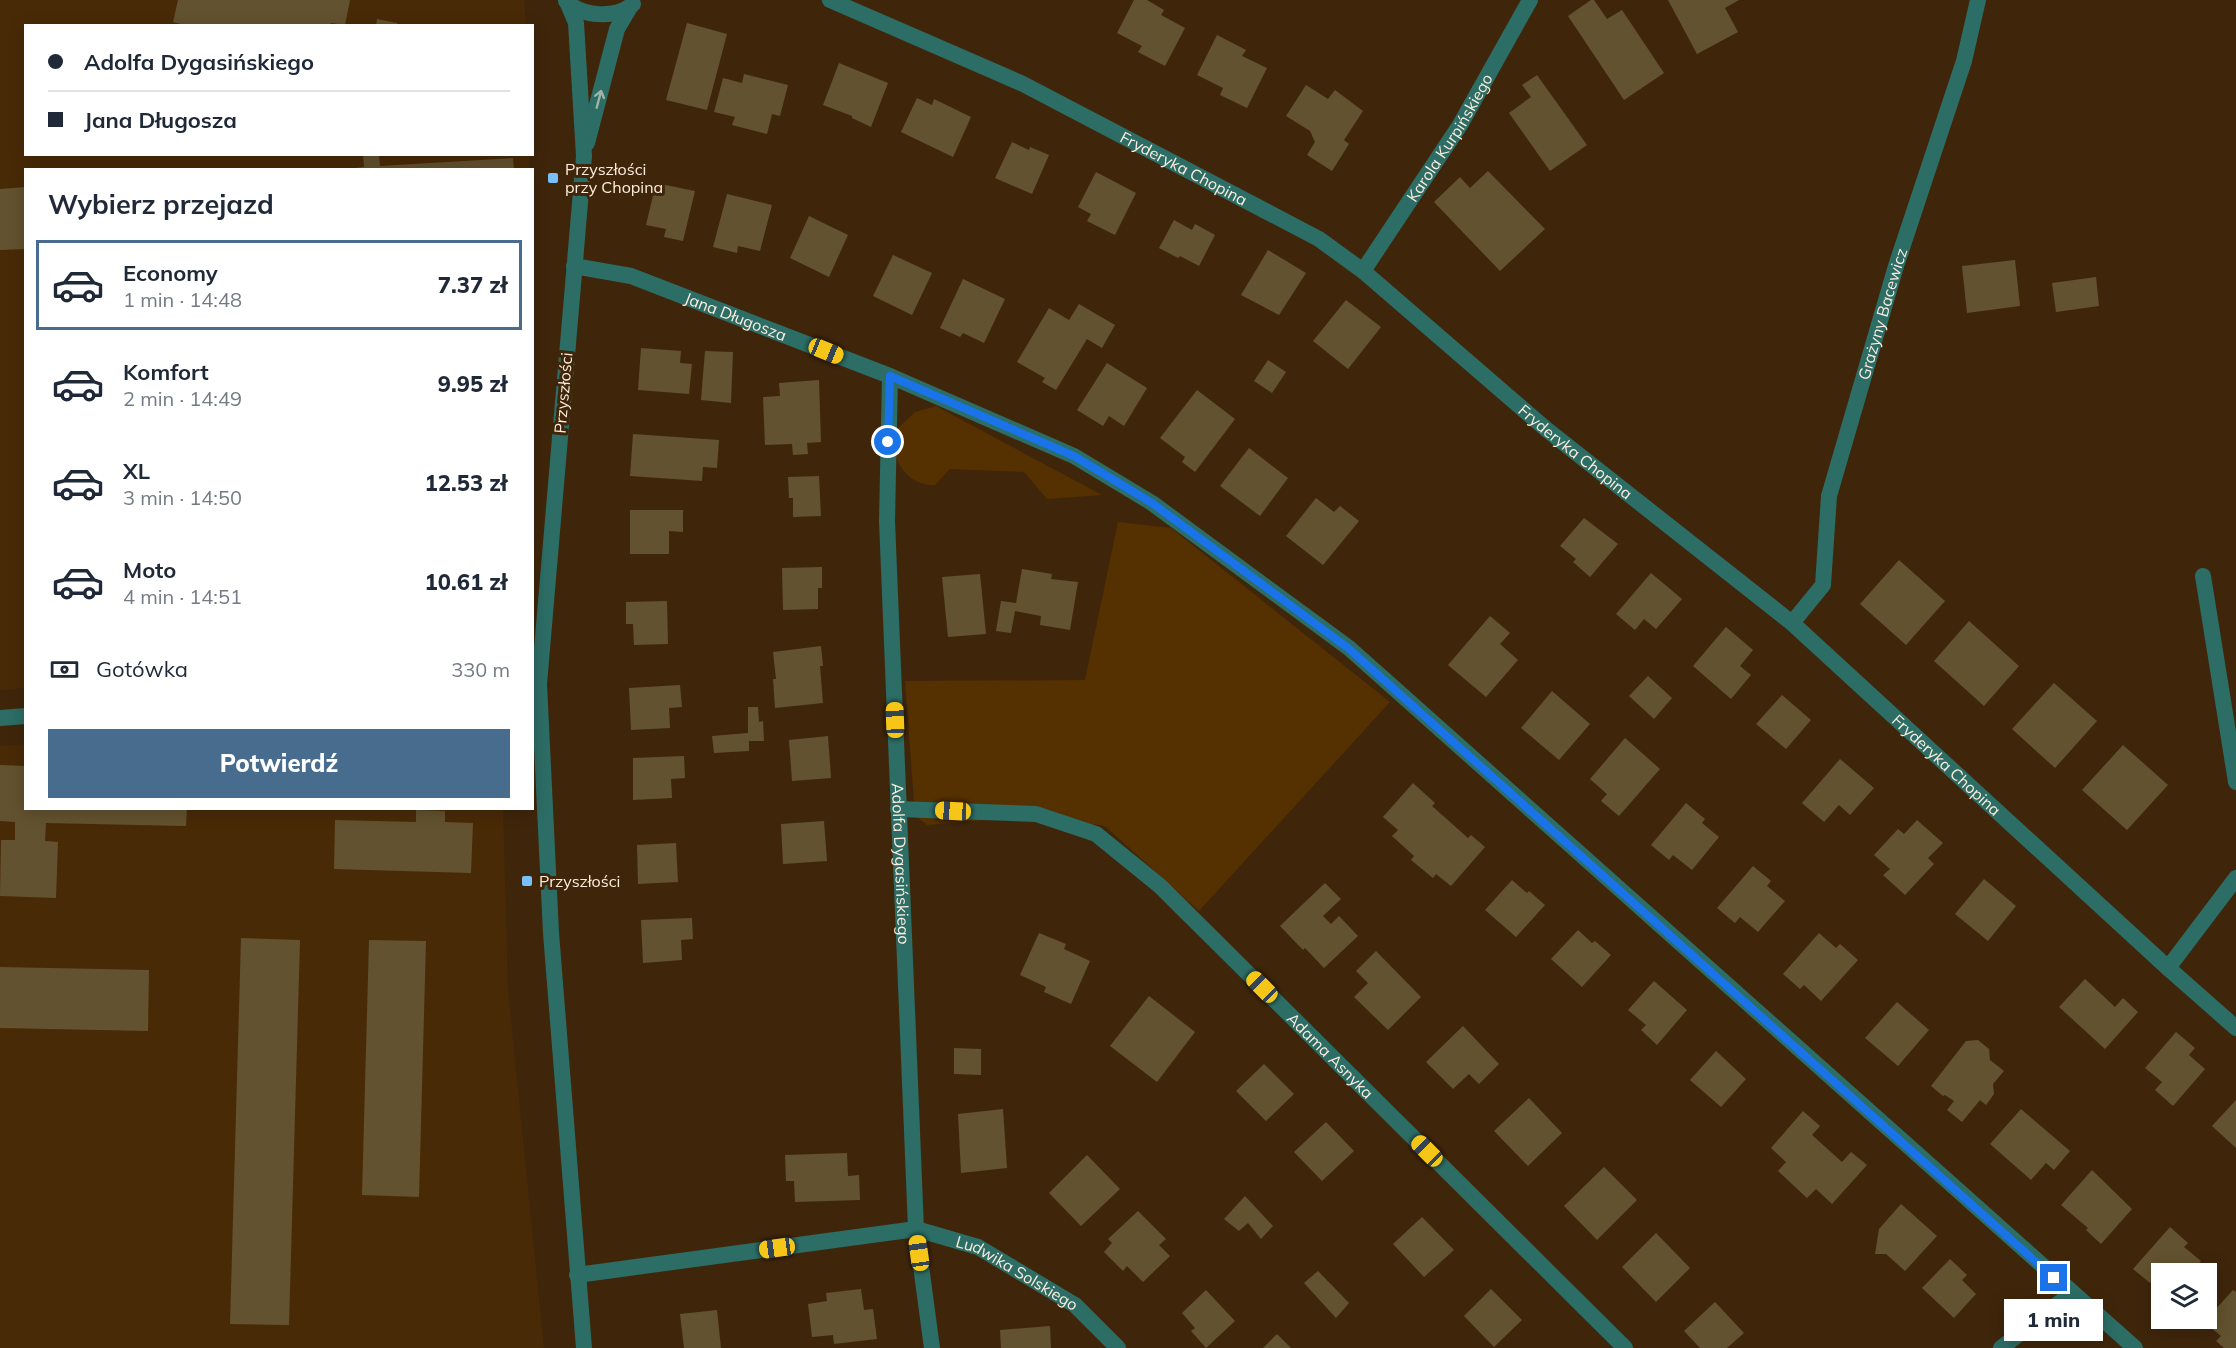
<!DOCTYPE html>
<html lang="pl">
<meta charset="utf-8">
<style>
:root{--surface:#fff;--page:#f2f2f3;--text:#1f2937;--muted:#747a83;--line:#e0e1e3;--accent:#486c8e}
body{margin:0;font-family:Mulish,sans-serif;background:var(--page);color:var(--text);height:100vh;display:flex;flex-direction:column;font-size:22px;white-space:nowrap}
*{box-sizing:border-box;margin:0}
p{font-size:20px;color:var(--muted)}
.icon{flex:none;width:33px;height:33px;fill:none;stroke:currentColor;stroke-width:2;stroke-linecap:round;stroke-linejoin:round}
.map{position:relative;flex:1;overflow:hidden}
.panel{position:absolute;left:24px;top:168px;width:510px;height:642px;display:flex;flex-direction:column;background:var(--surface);border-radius:0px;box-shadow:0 3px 15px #0003}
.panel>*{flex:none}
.guide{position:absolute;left:24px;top:24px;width:510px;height:132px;border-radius:0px;box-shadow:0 3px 15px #0003;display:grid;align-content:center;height:132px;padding:0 24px;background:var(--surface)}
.fabs{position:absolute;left:2151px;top:1263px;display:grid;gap:12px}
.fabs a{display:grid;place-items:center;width:66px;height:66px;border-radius:0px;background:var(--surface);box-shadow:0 3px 15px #0003;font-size:30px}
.end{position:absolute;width:27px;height:27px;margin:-14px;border:8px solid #1a73e8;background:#fff;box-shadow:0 0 0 3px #fff}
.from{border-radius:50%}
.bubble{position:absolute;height:42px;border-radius:0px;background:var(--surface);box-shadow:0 3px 15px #0003;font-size:20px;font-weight:800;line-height:42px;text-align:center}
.car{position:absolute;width:18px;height:36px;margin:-18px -9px;border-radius:8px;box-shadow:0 0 4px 2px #0007;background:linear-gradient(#f5c518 24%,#345 0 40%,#f5c518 0 76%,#345 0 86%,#f5c518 0)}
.guide b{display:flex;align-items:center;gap:21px;height:57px;font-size:22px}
.guide b+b{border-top:2px solid var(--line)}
.guide i{width:15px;height:15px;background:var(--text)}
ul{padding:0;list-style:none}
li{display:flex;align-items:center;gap:18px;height:90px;margin:0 12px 9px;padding:0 12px;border:3px solid transparent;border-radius:0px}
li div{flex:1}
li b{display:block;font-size:22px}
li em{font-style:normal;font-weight:800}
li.selected{border-color:var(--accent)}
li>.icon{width:54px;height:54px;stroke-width:1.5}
h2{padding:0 24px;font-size:27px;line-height:72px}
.pay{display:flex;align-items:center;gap:15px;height:66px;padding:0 24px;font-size:22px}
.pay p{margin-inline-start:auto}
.action{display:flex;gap:12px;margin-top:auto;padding:12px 24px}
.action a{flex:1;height:69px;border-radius:0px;background:var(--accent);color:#fff;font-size:24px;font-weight:800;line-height:69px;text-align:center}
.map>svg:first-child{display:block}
.built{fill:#492a07}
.green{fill:#553000}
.building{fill:#63522f}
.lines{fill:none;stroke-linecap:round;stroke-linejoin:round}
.minor{stroke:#2c6d65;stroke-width:16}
.tertiary{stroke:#2c6d65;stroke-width:16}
.oneway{stroke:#a0b3a8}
.route{stroke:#1a73e8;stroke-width:8}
.poi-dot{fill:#79bff8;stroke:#3f260b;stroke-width:2}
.labels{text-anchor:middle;stroke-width:6;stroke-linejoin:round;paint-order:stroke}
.street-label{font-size:16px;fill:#feedde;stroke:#3f260b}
.poi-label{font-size:16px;fill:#feedde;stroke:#3f260b;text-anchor:start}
</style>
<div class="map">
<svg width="2236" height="1348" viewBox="0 0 2236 1348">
<rect width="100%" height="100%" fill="#3f260b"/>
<g class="built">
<path d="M0 0H524L526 25 26 26V154L530 155 529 170H26V688L0 690Z"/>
<path d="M25 744 26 808 503 809 508 990 544 1348H0V746Z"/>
</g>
<g class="green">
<path d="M936 406 1102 495 1047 499 1024 472 950 469 935 485C917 486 902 474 896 457 893 449 897 437 898 428L915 412Z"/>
<path d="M1118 522 1171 528 1390 702 1199 911 1105 826 1070 821 997 819 927 825 915 815 905 681 1085 680Z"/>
</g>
<g class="building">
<path d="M178 0H350L345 25 331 23 330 26H188L173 22Z"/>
<path d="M1134 0H1147L1164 10 1161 15 1185 28 1165 66 1138 52 1142 46 1117 33Z"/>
<path d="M1591 0H1594L1607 19 1622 10 1664 73 1624 100 1568 16Z"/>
<path d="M1668 0H1739L1725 8 1738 32 1697 54Z"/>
<path d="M377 19 397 23V26H376Z"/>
<path d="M687 23 727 34 707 110 666 100Z"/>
<path d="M1217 35 1246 50 1242 56 1267 68 1247 108 1220 95 1223 88 1197 75Z"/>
<path d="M839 63 888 83 871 127 852 118V116L823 105Z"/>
<path d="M744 74 788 85 780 116 772 114 767 134 732 125 735 117 714 112 723 78 742 83Z"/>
<path d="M1537 75 1587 145 1550 171 1509 113 1531 97 1522 85Z"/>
<path d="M1306 85 1328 99 1335 90 1363 111 1344 140 1349 144 1332 171 1307 155 1315 142 1310 131 1286 116Z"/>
<path d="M917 98 932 105 934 99 971 117 953 157 901 132Z"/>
<path d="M1012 142 1029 150 1030 147 1049 155 1032 194 995 178Z"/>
<path d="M363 154H379L380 166 513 158 514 170H355V168L364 167Z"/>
<path d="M1488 171 1545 229 1500 271 1434 202 1460 177 1470 188Z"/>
<path d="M1096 172 1136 193 1115 235 1087 221 1091 214 1078 207Z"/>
<path d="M656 183 695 191 683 241 664 237 666 229 646 225Z"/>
<path d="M26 187V249L0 250V189Z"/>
<path d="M727 194 772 205 760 251 738 246 737 253 713 247Z"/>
<path d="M809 216 848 235 829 277 790 258Z"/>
<path d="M1174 220 1192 230 1195 224 1215 235 1199 266 1180 256 1178 258 1159 248Z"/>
<path d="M1268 250 1306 273 1279 315 1241 295Z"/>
<path d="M893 255 932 273 912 315 873 296Z"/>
<path d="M2015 260 2020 306 1967 313 1962 266Z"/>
<path d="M2096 277 2099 306 2056 312 2052 283Z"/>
<path d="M963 279 1005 299 984 343 963 333 960 337 940 328Z"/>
<path d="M1346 300 1381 327 1348 369 1313 341Z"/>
<path d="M1079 304 1115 325 1102 348 1087 339 1056 390 1042 382 1045 378 1017 362 1049 308 1069 320Z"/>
<path d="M641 348 681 351 680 363 692 364 689 394 638 390Z"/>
<path d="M705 351 733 352 731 403 701 400Z"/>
<path d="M1268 360 1286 372 1272 393 1254 381Z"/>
<path d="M1107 363 1147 388 1124 426 1109 416 1103 426 1077 410Z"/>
<path d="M819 380 821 442 807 443 808 454 793 455 792 444 765 445 763 397 780 396 779 383Z"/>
<path d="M1197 390 1235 419 1195 472 1182 462 1185 457 1160 438Z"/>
<path d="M633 434 719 440 717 468 703 467 702 481 630 476Z"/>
<path d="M1249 448 1288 478 1260 516 1220 486Z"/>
<path d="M819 476 821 516 793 517V498H789L788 477Z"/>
<path d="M1316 498 1334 512 1340 506 1359 521 1323 565 1286 536Z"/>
<path d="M630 510H683V532L669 531V554H630Z"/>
<path d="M1584 518 1618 544 1590 577 1573 562 1576 559 1560 546Z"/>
<path d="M1899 560 1945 601 1906 645 1860 604Z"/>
<path d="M822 567V588H818V609L783 610 782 568Z"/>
<path d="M1022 569 1052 574 1051 579 1078 582 1070 630 1040 625 1041 616 1015 611 1011 633 996 631 1001 601 1016 603Z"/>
<path d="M1651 573 1682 599 1656 629 1644 619 1635 630 1616 614Z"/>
<path d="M980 574 986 634 948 637 942 577Z"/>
<path d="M667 601 668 644 634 645 633 624H626V602Z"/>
<path d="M1490 616 1510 633 1500 644 1518 660 1486 697 1448 665Z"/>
<path d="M1969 621 2019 666 1984 706 1934 661Z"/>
<path d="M1726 627 1753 650 1740 666 1751 675 1731 699 1693 666Z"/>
<path d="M821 646 823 666H820L823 703 775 708 773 679H776L773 652Z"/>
<path d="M1648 676 1672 698 1654 719 1629 696Z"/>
<path d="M2054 683 2097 721 2055 768 2012 729Z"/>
<path d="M680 685 682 707 669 708 670 728 631 730 629 688Z"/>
<path d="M1552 691 1590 724 1559 760 1521 728Z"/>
<path d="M1782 695 1811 720 1786 749 1756 724Z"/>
<path d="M748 707H758L759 722 763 721 764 741H749V751L714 753 712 736 748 733Z"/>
<path d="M828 736 831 778 792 781 789 740Z"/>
<path d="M1625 738 1660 769 1619 816 1601 801 1607 794 1590 779Z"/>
<path d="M2123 745 2168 785 2127 830 2082 790Z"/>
<path d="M684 756 685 778 671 779 672 798 633 800V758Z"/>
<path d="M1840 759 1874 788 1850 815 1839 805 1824 822 1802 803Z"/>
<path d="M0 765 26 766V808H187L186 826 46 823 45 841 58 842 56 898 0 896 1 840H15V822L0 821Z"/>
<path d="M1413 783 1435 803 1432 806 1468 838 1471 835 1485 847 1451 886 1436 874 1433 878 1411 860 1414 856 1392 836 1398 830 1383 817Z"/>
<path d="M1686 803 1705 819 1702 823 1719 837 1692 870 1673 855 1669 860 1651 845Z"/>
<path d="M416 810 445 811V822L473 823 471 873 334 869 335 820 416 822Z"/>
<path d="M1917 820 1943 843 1928 858 1934 864 1905 895 1883 875 1890 869 1874 855 1898 829 1904 834Z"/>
<path d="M824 821 827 861 783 864 781 824Z"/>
<path d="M676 843 678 882 638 884 637 845Z"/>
<path d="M1753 866 1771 881 1767 886 1785 901 1758 932 1740 917 1735 923 1717 908Z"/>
<path d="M1984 879 2016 906 1988 941 1955 914Z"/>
<path d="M1512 880 1527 893 1529 891 1545 905 1516 937 1485 910Z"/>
<path d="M1325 883 1341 899 1323 916 1331 924 1339 916 1358 936 1324 968 1305 948 1303 950 1280 926Z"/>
<path d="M692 918 693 939 681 940 682 960 643 963 641 920Z"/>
<path d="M1578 930 1592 943 1595 941 1611 955 1582 987 1551 959Z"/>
<path d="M1039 933 1066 944 1064 949 1090 961 1071 1004 1044 992 1046 987 1020 975Z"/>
<path d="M1819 933 1836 948 1840 944 1858 960 1821 1001 1804 985 1800 989 1783 974Z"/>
<path d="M241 938 300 940 289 1325 230 1324Z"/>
<path d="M369 940 426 941 419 1197 362 1195Z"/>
<path d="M1376 951 1421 997 1388 1030 1354 997 1368 983 1356 971Z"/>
<path d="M0 967 149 970 148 1031 0 1028Z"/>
<path d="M2085 979 2115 1007 2123 998 2138 1012 2105 1049 2059 1007Z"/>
<path d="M1654 981 1687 1010 1657 1045 1641 1030 1646 1025 1628 1010Z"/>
<path d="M1149 996 1195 1032 1157 1082 1110 1046Z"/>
<path d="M1897 1002 1929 1030 1898 1066 1865 1038Z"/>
<path d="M1463 1026 1499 1064 1479 1084 1469 1074 1453 1089 1426 1062Z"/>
<path d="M2176 1032 2195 1048 2189 1055 2205 1069 2173 1106 2155 1090 2162 1082 2145 1068Z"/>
<path d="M1978 1040 1989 1049 1990 1060 2004 1071 1993 1084 1994 1094 1986 1105 1980 1100 1962 1122 1947 1110 1954 1101 1945 1095 1943 1096 1931 1086 1966 1041Z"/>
<path d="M954 1048 981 1049V1075L954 1074Z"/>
<path d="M1716 1051 1746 1079 1721 1107 1690 1080Z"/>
<path d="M1264 1064 1294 1094 1266 1121 1236 1091Z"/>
<path d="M1529 1098 1562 1133 1528 1166 1494 1131Z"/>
<path d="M2236 1100V1148L2212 1126Z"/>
<path d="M1003 1109 1007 1168 961 1173 958 1114Z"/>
<path d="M2021 1109 2070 1151 2054 1170 2046 1163 2031 1180 1990 1144Z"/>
<path d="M1803 1111 1820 1126 1812 1135 1842 1162 1851 1152 1867 1165 1832 1204 1816 1189 1807 1198 1778 1171 1786 1162 1771 1148Z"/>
<path d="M1326 1122 1354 1151 1322 1181 1294 1152Z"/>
<path d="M847 1153 848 1176 859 1175 860 1200 795 1202 794 1181H786L785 1155Z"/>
<path d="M1087 1155 1120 1189 1081 1226 1049 1193Z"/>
<path d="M1604 1167 1637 1200 1597 1240 1564 1206Z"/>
<path d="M2092 1170 2132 1209 2101 1244 2086 1230 2088 1228 2061 1205Z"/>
<path d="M1245 1196 1273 1226 1261 1239 1248 1223 1239 1231 1224 1219Z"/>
<path d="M1901 1204 1937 1236 1905 1271 1886 1254H1875L1879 1229Z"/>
<path d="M1138 1211 1166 1239 1159 1245 1170 1256 1143 1282 1127 1266 1123 1271 1104 1252 1112 1243 1108 1239Z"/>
<path d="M1422 1217 1454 1250 1424 1277 1393 1244Z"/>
<path d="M2170 1227 2188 1243 2184 1247 2201 1261 2189 1274H2162V1284L2154 1278 2150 1283 2133 1269Z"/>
<path d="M1656 1233 1690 1268 1656 1302 1622 1267Z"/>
<path d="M1950 1259 1967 1275 1962 1280 1976 1294 1954 1318 1922 1288Z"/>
<path d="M1318 1271 1349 1303 1336 1318 1304 1283Z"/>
<path d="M861 1289 864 1310 873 1309 877 1339 834 1344 833 1335 812 1337 808 1304 827 1301 826 1293Z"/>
<path d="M1491 1289 1522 1320 1494 1347 1464 1316Z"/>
<path d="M1206 1290 1235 1321 1206 1348 1191 1331 1195 1328 1182 1313Z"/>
<path d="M2233 1290 2236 1292V1348H2224L2216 1341 2221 1336 2204 1322Z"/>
<path d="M1715 1302 1744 1333 1727 1348H1700L1684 1331Z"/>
<path d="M717 1310 721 1348H684L680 1314Z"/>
<path d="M1050 1326 1051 1348H1001L1000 1330Z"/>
<path d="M1277 1334 1291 1348H1263Z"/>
</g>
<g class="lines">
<g class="minor">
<path id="s1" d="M830 0 1023 84 1319 239 1363 271 1546 429 1792 623 2168 968 2236 1028"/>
<path id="s2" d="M574 266 631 276 890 376 1074 456 1152 503 1349 648 2135 1348"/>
<path id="s3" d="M1363 271 1460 125 1530 0"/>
<path id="s4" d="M890 376 887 521 916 1229 932 1348"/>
<path d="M2203 576 2236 782"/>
<path id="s5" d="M1792 623 1823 585 1829 496 1896 266 1964 61 1978 0"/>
<path d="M0 718 26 716"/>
<path id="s6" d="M898 809 1036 814 1096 834 1160 886 1625 1348"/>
<path d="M2168 968 2236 878"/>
<path id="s7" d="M577 1275 916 1229 978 1247 1075 1305 1118 1348"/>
<path d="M2001 1348 2072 1293"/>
</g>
<g class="tertiary">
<path d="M566 1C582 17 616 19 633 4"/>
<path d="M568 4 576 23 584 156 539 684 551 933 584 1348"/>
<path d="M587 143 617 29 630 7"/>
</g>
</g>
<defs><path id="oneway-shaft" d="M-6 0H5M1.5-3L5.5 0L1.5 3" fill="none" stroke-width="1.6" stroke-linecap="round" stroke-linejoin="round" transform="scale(1.5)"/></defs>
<use class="oneway" href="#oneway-shaft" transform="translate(599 99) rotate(-75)"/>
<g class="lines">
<path class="route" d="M888 442 890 376 1074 456 1152 503 1348 648 2054 1278"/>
</g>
<g class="poi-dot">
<rect x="547" y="172" width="12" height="12" rx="3"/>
<rect x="521" y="875" width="12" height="12" rx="3"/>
</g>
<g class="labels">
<g class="street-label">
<text dy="6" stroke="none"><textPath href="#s3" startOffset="159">Karola Kurpińskiego</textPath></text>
<text dy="6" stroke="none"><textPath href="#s1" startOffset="392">Fryderyka Chopina</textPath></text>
<text dy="6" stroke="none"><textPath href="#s5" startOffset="328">Grażyny Bacewicz</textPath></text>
<text dy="6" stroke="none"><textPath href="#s2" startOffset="170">Jana Długosza</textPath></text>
<text transform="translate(563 393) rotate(-85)" y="6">Przyszłości</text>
<text dy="6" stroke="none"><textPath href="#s1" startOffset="878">Fryderyka Chopina</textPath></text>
<text dy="6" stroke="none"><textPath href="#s1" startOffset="1364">Fryderyka Chopina</textPath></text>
<text dy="6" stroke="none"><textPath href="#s4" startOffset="488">Adolfa Dygasińskiego</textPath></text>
<text dy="6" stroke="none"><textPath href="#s6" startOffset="524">Adama Asnyka</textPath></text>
<text dy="6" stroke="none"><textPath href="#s7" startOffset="453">Ludwika Solskiego</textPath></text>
</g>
<g class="poi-label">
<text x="565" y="175">Przyszłości<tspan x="565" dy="18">przy Chopina</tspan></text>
<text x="539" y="887">Przyszłości</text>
</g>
</g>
</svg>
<div class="fabs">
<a><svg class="icon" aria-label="layers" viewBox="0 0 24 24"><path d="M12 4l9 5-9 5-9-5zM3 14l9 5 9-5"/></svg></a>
</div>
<i class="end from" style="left:888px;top:442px"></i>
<i class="end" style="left:2054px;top:1278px"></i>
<div class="bubble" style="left:2004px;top:1299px;width:99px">1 min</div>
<i class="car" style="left:826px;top:351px;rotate:112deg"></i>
<i class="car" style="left:895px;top:720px;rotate:358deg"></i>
<i class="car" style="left:953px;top:811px;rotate:273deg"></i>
<i class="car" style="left:1262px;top:987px;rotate:315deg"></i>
<i class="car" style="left:1427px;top:1151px;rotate:315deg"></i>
<i class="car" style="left:777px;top:1248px;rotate:262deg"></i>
<i class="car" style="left:919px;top:1253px;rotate:352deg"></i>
<div class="guide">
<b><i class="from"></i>Adolfa Dygasińskiego</b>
<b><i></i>Jana Długosza</b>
</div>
<section class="panel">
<h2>Wybierz przejazd</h2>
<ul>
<li class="selected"><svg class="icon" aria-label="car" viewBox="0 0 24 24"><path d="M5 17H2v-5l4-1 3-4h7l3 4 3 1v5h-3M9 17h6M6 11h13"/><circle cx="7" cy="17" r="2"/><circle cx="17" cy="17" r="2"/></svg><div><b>Economy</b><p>1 min · 14:48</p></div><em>7.37 zł</em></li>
<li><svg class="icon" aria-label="car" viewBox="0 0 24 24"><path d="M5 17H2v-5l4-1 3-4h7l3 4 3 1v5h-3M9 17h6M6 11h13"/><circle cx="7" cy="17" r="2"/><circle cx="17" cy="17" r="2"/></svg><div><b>Komfort</b><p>2 min · 14:49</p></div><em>9.95 zł</em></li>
<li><svg class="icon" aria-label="car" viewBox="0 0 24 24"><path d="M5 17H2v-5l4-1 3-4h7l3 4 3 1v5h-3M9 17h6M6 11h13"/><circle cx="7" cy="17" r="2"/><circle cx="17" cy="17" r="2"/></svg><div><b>XL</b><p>3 min · 14:50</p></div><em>12.53 zł</em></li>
<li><svg class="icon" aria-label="car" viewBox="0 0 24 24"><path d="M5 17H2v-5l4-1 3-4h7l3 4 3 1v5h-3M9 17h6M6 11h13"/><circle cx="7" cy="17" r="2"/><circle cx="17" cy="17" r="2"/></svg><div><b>Moto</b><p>4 min · 14:51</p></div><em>10.61 zł</em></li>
</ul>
<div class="pay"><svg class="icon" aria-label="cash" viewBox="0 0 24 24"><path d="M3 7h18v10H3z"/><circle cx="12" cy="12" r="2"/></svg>Gotówka<p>330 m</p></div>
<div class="action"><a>Potwierdź</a></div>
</section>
</div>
